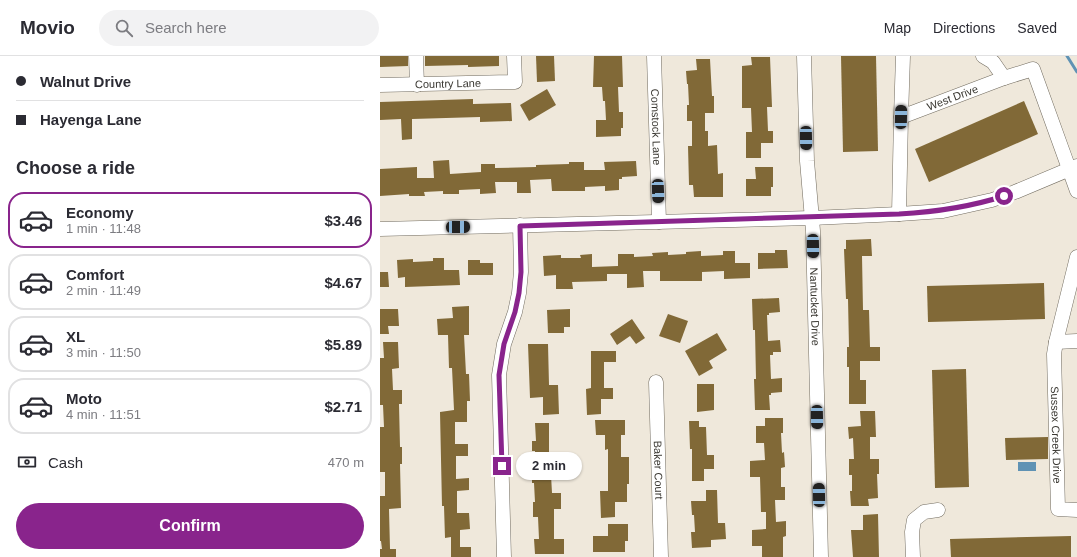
<!DOCTYPE html>
<meta charset="utf-8">
<style>
:root{--surface:#fff;--page:#f2f2f3;--text:#2b2b33;--muted:#7c7c81;--line:#e1e1e2;--accent:#89248c}
body{margin:0;font-family:Helvetica,sans-serif;background:var(--page);color:var(--text);height:100vh;display:flex;flex-direction:column;font-size:15px;white-space:nowrap}
*{box-sizing:border-box;margin:0}
p{font-size:13px;color:var(--muted)}
.icon{flex:none;width:22px;height:22px;fill:none;stroke:currentColor;stroke-width:2;stroke-linecap:round;stroke-linejoin:round}
.map{position:relative;flex:1;overflow:hidden}
.side{display:flex;flex-direction:column;background:var(--surface);width:380px}
.side>*{flex:none}
.guide{display:grid;align-content:center;height:88px;padding:0 16px;background:var(--surface)}
.end{position:absolute;width:18px;height:18px;margin:-9px;border:5px solid #89248c;background:#fff;box-shadow:0 0 0 2px #fff}
.from{border-radius:50%}
.bubble{position:absolute;height:28px;border-radius:14px;background:var(--surface);box-shadow:0 1px 3px #0004;font-size:13px;font-weight:600;line-height:28px;text-align:center}
.car{position:absolute;width:12px;height:24px;margin:-12px -6px;border-radius:5px;box-shadow:0 0 3px 1px #0007;background:linear-gradient(#222 24%,#8ab4d8 0 40%,#222 0 76%,#8ab4d8 0 86%,#222 0)}
.guide b{display:flex;align-items:center;gap:14px;height:38px;font-size:15px}
.guide b+b{border-top:1px solid var(--line)}
.guide i{width:10px;height:10px;background:var(--text)}
ul{padding:0;list-style:none}
li{display:flex;align-items:center;gap:12px;height:56px;margin:0 8px 6px;padding:0 8px;border:2px solid var(--line);border-radius:16px}
li div{flex:1}
li b{display:block;font-size:15px}
li em{font-style:normal;font-weight:600}
li.selected{border-color:var(--accent)}
li>.icon{width:36px;height:36px;stroke-width:1.5}
h2{padding:0 16px;font-size:18px;line-height:48px}
.pay{display:flex;align-items:center;gap:10px;height:44px;padding:0 16px;font-size:15px}
.pay p{margin-inline-start:auto}
.action{display:flex;gap:8px;margin-top:auto;padding:8px 16px}
.action a{flex:1;height:46px;border-radius:24px;background:var(--accent);color:#fff;font-size:16px;font-weight:600;line-height:46px;text-align:center}
header{display:flex;align-items:center;gap:24px;box-sizing:border-box;height:56px;padding:0 20px;background:var(--surface);border-bottom:1px solid var(--line)}
header strong{font-size:19px}
nav{display:flex;gap:22px;margin-inline-start:auto;font-size:14px}
.search{width:280px;height:36px;background:var(--page);display:flex;align-items:center;gap:10px;box-sizing:border-box;padding:0 14px;border-radius:22px;color:var(--muted);font-size:15px}
main{display:flex;flex:1;min-height:0}
.map>svg:first-child{display:block}
.water{fill:#5f92b4}
.lines{fill:none;stroke-linecap:round;stroke-linejoin:round}
.stream{stroke:#5f92b4;stroke-width:3}
.building{fill:#816937}
.minor-casing{stroke:#726c60;stroke-width:15}
.minor{stroke:#fff;stroke-width:14}
.route{stroke:#89248c;stroke-width:5}
.labels{text-anchor:middle;stroke-width:4;stroke-linejoin:round;paint-order:stroke}
.street-label{font-size:11px;fill:#3b3933;stroke:#efe8db}
</style>
<header>
<strong>Movio</strong>
<div class="search"><svg class="icon" aria-label="search" viewBox="0 0 24 24"><circle cx="10" cy="10" r="6"/><path d="M15 15l6 6"/></svg>Search here</div>
<nav><a>Map</a><a>Directions</a><a>Saved</a></nav>
</header>
<main>
<section class="side">
<div class="guide">
<b><i class="from"></i>Walnut Drive</b>
<b><i></i>Hayenga Lane</b>
</div>
<h2>Choose a ride</h2>
<ul>
<li class="selected"><svg class="icon" aria-label="car" viewBox="0 0 24 24"><path d="M5 17H2v-5l4-1 3-4h7l3 4 3 1v5h-3M9 17h6M6 11h13"/><circle cx="7" cy="17" r="2"/><circle cx="17" cy="17" r="2"/></svg><div><b>Economy</b><p>1 min · 11:48</p></div><em>$3.46</em></li>
<li><svg class="icon" aria-label="car" viewBox="0 0 24 24"><path d="M5 17H2v-5l4-1 3-4h7l3 4 3 1v5h-3M9 17h6M6 11h13"/><circle cx="7" cy="17" r="2"/><circle cx="17" cy="17" r="2"/></svg><div><b>Comfort</b><p>2 min · 11:49</p></div><em>$4.67</em></li>
<li><svg class="icon" aria-label="car" viewBox="0 0 24 24"><path d="M5 17H2v-5l4-1 3-4h7l3 4 3 1v5h-3M9 17h6M6 11h13"/><circle cx="7" cy="17" r="2"/><circle cx="17" cy="17" r="2"/></svg><div><b>XL</b><p>3 min · 11:50</p></div><em>$5.89</em></li>
<li><svg class="icon" aria-label="car" viewBox="0 0 24 24"><path d="M5 17H2v-5l4-1 3-4h7l3 4 3 1v5h-3M9 17h6M6 11h13"/><circle cx="7" cy="17" r="2"/><circle cx="17" cy="17" r="2"/></svg><div><b>Moto</b><p>4 min · 11:51</p></div><em>$2.71</em></li>
</ul>
<div class="pay"><svg class="icon" aria-label="cash" viewBox="0 0 24 24"><path d="M3 7h18v10H3z"/><circle cx="12" cy="12" r="2"/></svg>Cash<p>470 m</p></div>
<div class="action"><a>Confirm</a></div>
</section>
<div class="map">
<svg width="697" height="501" viewBox="0 0 697 501">
<rect width="100%" height="100%" fill="#efe8db"/>
<rect class="water" x="638" y="406" width="18" height="9"/>
<g class="lines">
<path class="stream" d="M687 0 697 16"/>
</g>
<g class="building">
<path d="M0 0H28V10L0 11Z"/>
<path d="M45 0H119V10L88 11V9L45 10Z"/>
<path d="M156 0H174L175 25 157 26Z"/>
<path d="M214 0H242L243 31H238L239 56H243V72H241V80L216 81V64H226L225 45H223L222 31H213Z"/>
<path d="M461 0H496L498 95 463 96Z"/>
<path d="M371 1H390L392 51H387L388 75H393V87H381V102H366V76H372L371 52H362V10L372 9Z"/>
<path d="M316 3H330L332 40H334V57H325V75H328V90L337 89 338 118 343 117V141H314L313 129H309L308 90H312V65H307V49H309L308 28H307L306 15 317 14Z"/>
<path d="M167 33 176 49 149 65 140 49Z"/>
<path d="M93 43V48L131 47 132 65 100 66V61L32 63V83L22 84 21 63 0 64V46Z"/>
<path d="M644 45 658 78 549 126 535 93Z"/>
<path d="M69 104 70 118 101 116V108H115V112L156 111V109L189 108V106H204V114H225L224 106 256 105 257 120 242 121V123H239V134L225 135V130L205 131V135H172L171 123 150 124 151 137H137V126H115L116 137 100 138V133L79 134V138H63V135L44 136 45 140H29V138L0 140V113L37 111V122H54L53 105Z"/>
<path d="M375 111H393V131H391V140H366V123H376Z"/>
<path d="M491 183 492 200H482L483 254H489L490 291H500V305H480V324H486V348H469V311H467V291H469L468 243H466L464 193H466V184Z"/>
<path d="M395 194H407L408 212 378 213V197H395Z"/>
<path d="M321 195V200L343 199V195H355V207H370V222L344 223V215L322 216V225H280V215H263L264 231 247 232V218H227V225L192 226 193 233H176V219L164 220 163 200 181 199V202H201L200 199 212 198V211L238 210V198H254V201L273 200 272 197 288 196V199L306 198V196Z"/>
<path d="M53 202H64V214H79L80 229 25 231V221L18 222 17 204 33 203V206L53 205Z"/>
<path d="M88 204H100V207H113V219H88Z"/>
<path d="M0 216H8L9 231H0Z"/>
<path d="M664 227 665 263 548 266 547 230Z"/>
<path d="M399 242 400 256 389 257V259H387L388 285 400 284 401 296H393V299H390L391 323 402 322V336L391 337V339H389L390 354H375L374 323H376L375 274H373L372 243Z"/>
<path d="M89 250V279H84L86 318H89L90 345H87V366H75V388H88V400H76V423L89 422V434L77 435V457H89L90 473 80 474V491H91V501H71V481L65 482 64 450H62L60 356 74 354 72 312H69L68 279H58L57 263 73 262 72 251Z"/>
<path d="M0 253H18L19 270H8L9 278H0Z"/>
<path d="M190 253V271H184V277H168L167 254Z"/>
<path d="M288 258 308 265 300 287 279 280Z"/>
<path d="M252 263 265 282 256 288 250 280 237 289 230 278Z"/>
<path d="M337 277 347 294 329 305 333 312 319 320 305 295Z"/>
<path d="M3 286H18L19 312 12 313 13 334H22V348H19L20 391H22V408H20L21 452 9 453 10 493H16V501H0V493H2L1 485H0V440H5V416H0V371H4L3 349H0V302H4Z"/>
<path d="M148 288H168L169 329H178L179 358 163 359V341L150 342Z"/>
<path d="M211 295H236V306H224V332H233V343H221V358L207 359 206 333 211 332Z"/>
<path d="M586 313 589 431 555 432 552 314Z"/>
<path d="M317 328H334V354L317 356Z"/>
<path d="M480 355H495L496 381H490V403H499V418H497L498 442 488 443 489 450H471L470 435H472V419H469V403H474L473 382 469 383 468 371 481 370Z"/>
<path d="M385 362H403V377H401L402 397 404 396 405 411 401 412V431H405V444H395L396 466 406 465V480L403 481V501H382V490H372V474L386 473V456H381L380 421H370V405L385 404 384 387H376V370H385Z"/>
<path d="M215 364H245V379H241V401H249V428H247V446H235V461L221 462 220 435H228V393L225 394V379H216Z"/>
<path d="M309 365H319V371H326L327 399H334V413H324V425H312V393H310Z"/>
<path d="M155 367H169V403H185L186 418 171 419 172 437H181V453H174V483H184V498H155L154 483H159L158 461H153V446H155L154 427H152V412H155V395H152V385H156Z"/>
<path d="M668 381V403L626 404 625 382Z"/>
<path d="M326 434H337L338 467H345L346 483 331 484V491L312 492 311 476H315L314 459H312L311 445H326Z"/>
<path d="M498 458 499 501H473L471 474H483V459Z"/>
<path d="M228 468H248V485H245V496H213V480H228Z"/>
<path d="M691 480V501H571L570 483Z"/>
</g>
<g class="lines">
<g class="minor-casing">
<g id="minor">
<path d="M36 0 37 29"/>
<path id="s1" d="M274 0 279 166"/>
<path id="s2" d="M424 0 427 105 433 175 441 501"/>
<path id="s3" d="M523 0 521 61 624 22 653 13 697 135"/>
<path d="M603 0 613 6 624 22"/>
<path id="s4" d="M0 29 135 26 134 0"/>
<path d="M519 158 521 61"/>
<path d="M0 173 432 162 519 158 563 155 612 144 635 136 697 110"/>
<path d="M697 201 676 286 697 285"/>
<path id="s5" d="M676 286 674 298 678 453 697 454"/>
<path id="s6" d="M276 326 281 501"/>
<path d="M124 501 119 319 124 288 135 256 139 237 141 216 140 169"/>
<path d="M533 501 532 476 534 464 544 456 558 454"/>
</g>
</g>
<use href="#minor" class="minor"/>
</g>
<g class="lines">
<path class="route" d="M122 410 119 319 124 288 135 256 139 237 141 216 140 170 519 158C555 156 590 151 624 140"/>
</g>
<g class="labels">
<g class="street-label">
<text dy="4" stroke="none"><textPath href="#s4" startOffset="68">Country Lane</textPath></text>
<text dy="4" stroke="none"><textPath href="#s3" startOffset="116">West Drive</textPath></text>
<text dy="4" stroke="none"><textPath href="#s1" startOffset="71">Comstock Lane</textPath></text>
<text dy="4" stroke="none"><textPath href="#s2" startOffset="251">Nantucket Drive</textPath></text>
<text dy="4" stroke="none"><textPath href="#s5" startOffset="93">Sussex Creek Drive</textPath></text>
<text dy="4" stroke="none"><textPath href="#s6" startOffset="88">Baker Court</textPath></text>
</g>
</g>
</svg>
<i class="end from" style="left:624px;top:140px"></i>
<i class="end" style="left:122px;top:410px"></i>
<div class="bubble" style="left:136px;top:396px;width:66px">2 min</div>
<i class="car" style="left:521px;top:61px;rotate:1deg"></i>
<i class="car" style="left:426px;top:82px;rotate:179deg"></i>
<i class="car" style="left:278px;top:135px;rotate:178deg"></i>
<i class="car" style="left:78px;top:171px;rotate:89deg"></i>
<i class="car" style="left:433px;top:190px;rotate:179deg"></i>
<i class="car" style="left:437px;top:361px;rotate:179deg"></i>
<i class="car" style="left:439px;top:439px;rotate:359deg"></i>
</div>
</main>
